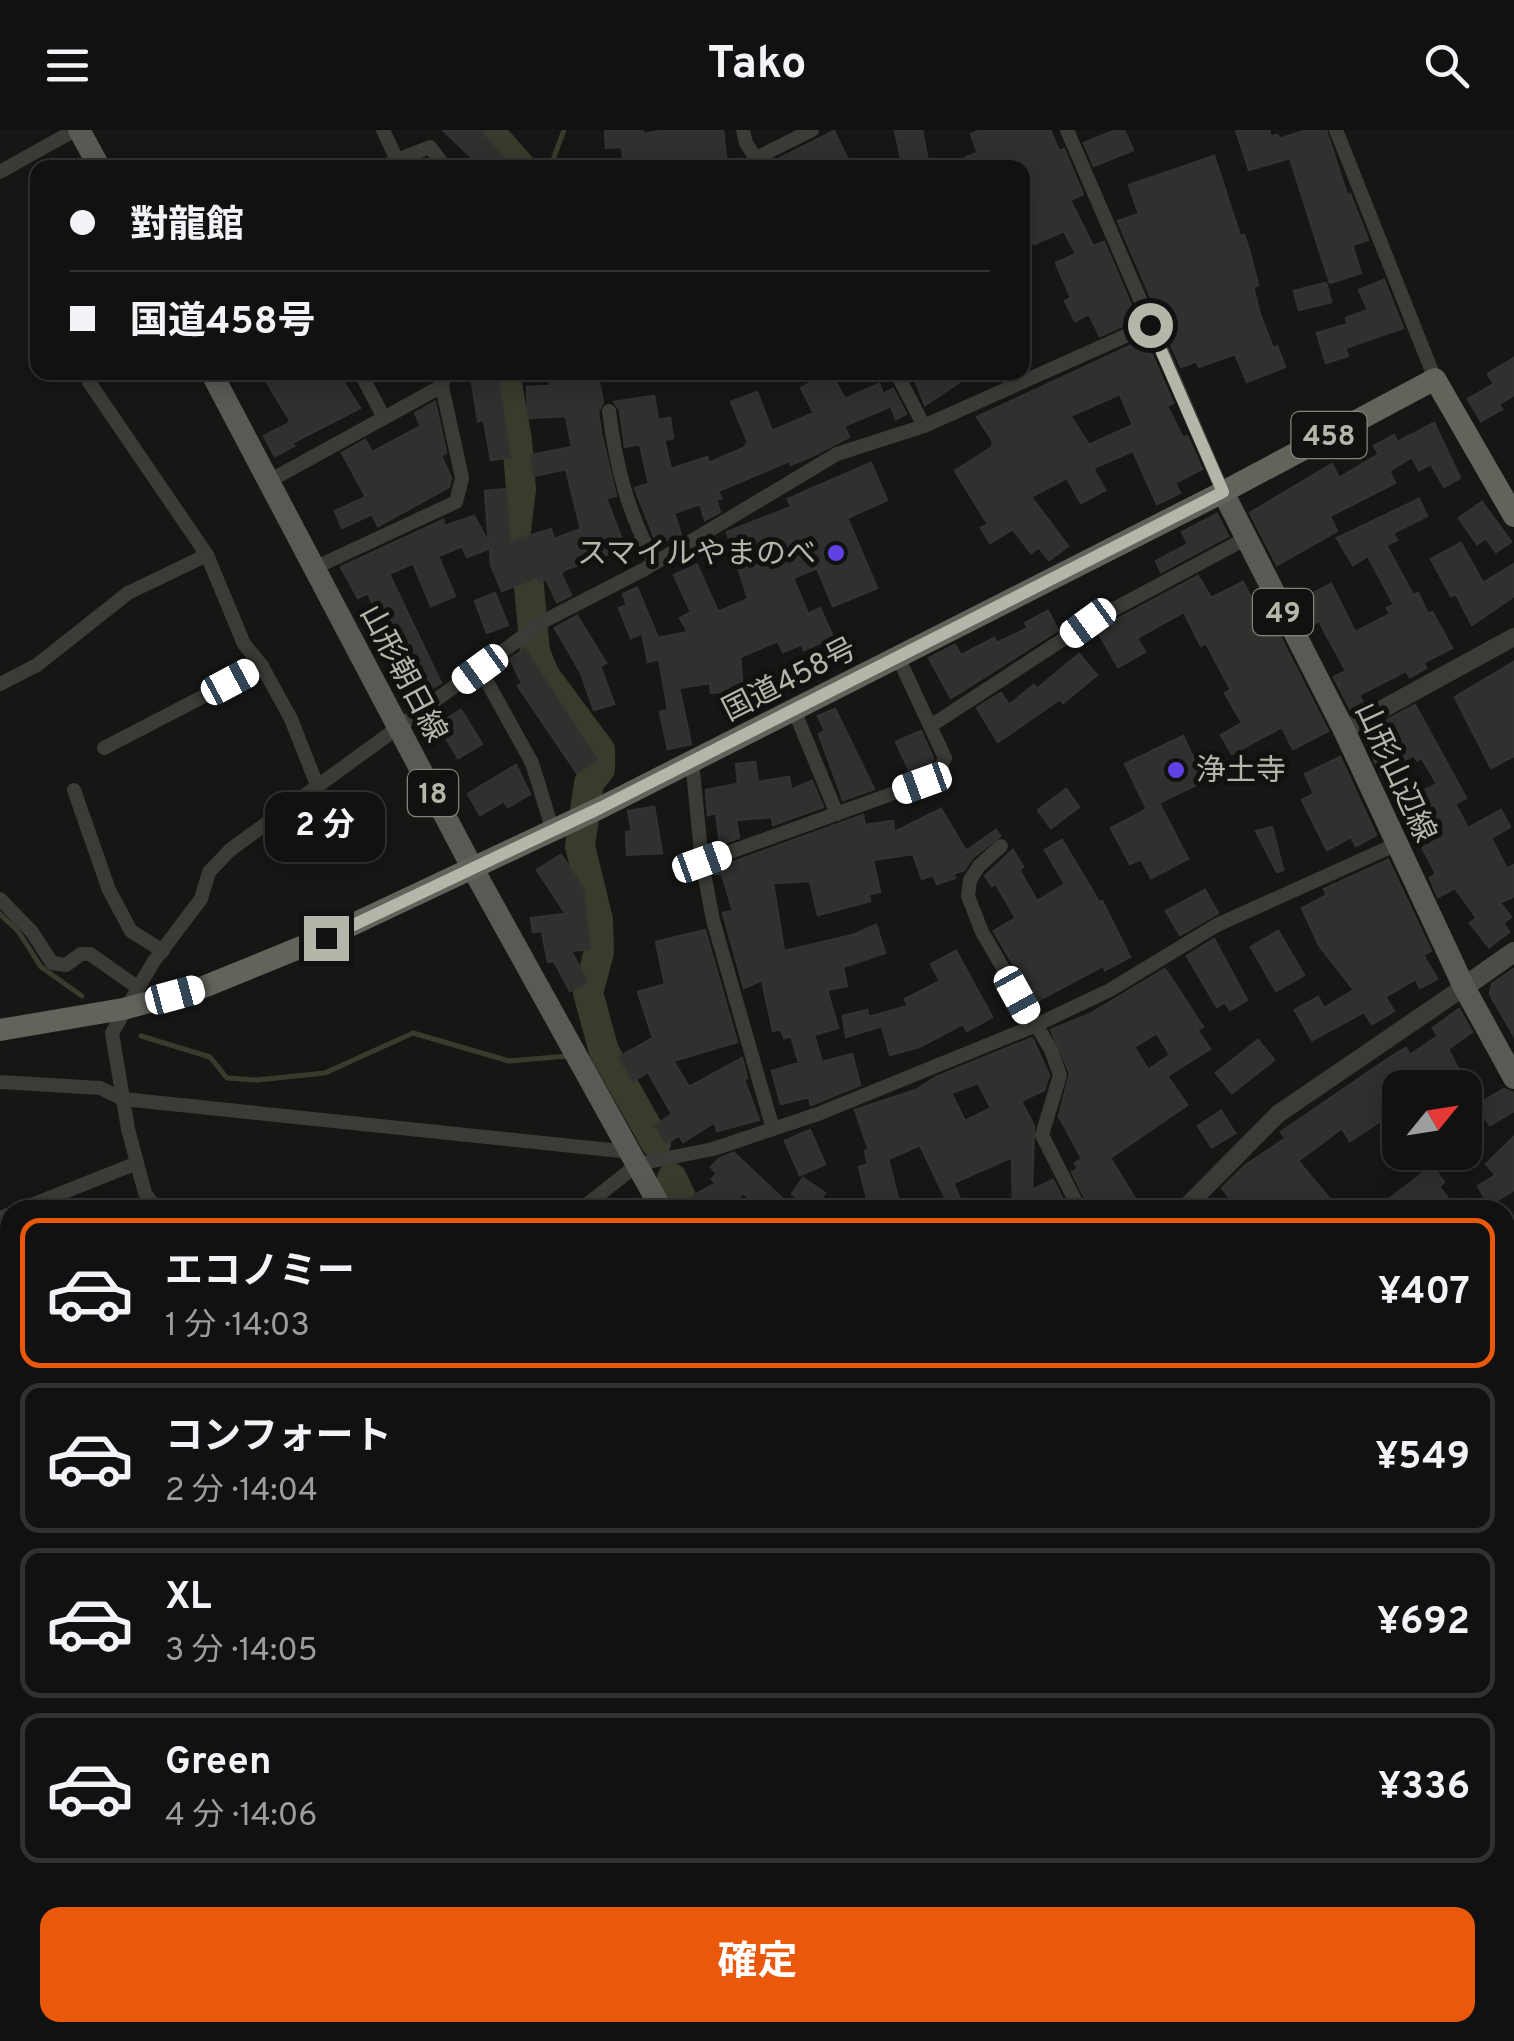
<!DOCTYPE html>
<html lang="ja">
<meta charset="utf-8">
<style>
:root{--surface:#101110;--page:#191a19;--text:#f1f3f6;--muted:#9c9d9f;--line:#303130;--accent:#ea580c}
body{margin:0;font-family:Overpass,"Noto Sans JP",sans-serif;background:var(--page);color:var(--text);height:100vh;display:flex;flex-direction:column;font-size:38px;white-space:nowrap}
*{box-sizing:border-box;margin:0}
p{font-size:32px;color:var(--muted)}
.icon{flex:none;width:55px;height:55px;fill:none;stroke:currentColor;stroke-width:2;stroke-linecap:round;stroke-linejoin:round}
.map{position:relative;flex:1;overflow:hidden}
.details{position:absolute;left:0px;top:1070px;width:1515px;height:842px;display:flex;flex-direction:column;background:var(--surface);border-radius:30px 30px 0 0;box-shadow:0 5px 25px #0003,0 0 0 2px var(--line)}
.details>*{flex:none}
.guide{position:absolute;left:30px;top:30px;width:1000px;height:220px;border-radius:20px;box-shadow:0 5px 25px #0003,0 0 0 2px var(--line);display:grid;align-content:center;height:220px;padding:0 40px;background:var(--surface)}
.needle{width:65px;rotate:60deg}
.controls{position:absolute;left:1382px;top:940px;display:grid;gap:20px}
.controls a{display:grid;place-items:center;width:100px;height:100px;border-radius:20px;background:var(--surface);box-shadow:0 5px 25px #0003,0 0 0 2px var(--line);font-size:50px}
.end{position:absolute;width:45px;height:45px;margin:-22px;border:12px solid #b3b6a8;background:#111;box-shadow:0 0 0 5px #111}
.from{border-radius:50%}
.bubble{position:absolute;height:70px;border-radius:20px;background:var(--surface);box-shadow:0 5px 25px #0003,0 0 0 2px var(--line);font-size:32px;font-weight:700;line-height:70px;text-align:center}
.car{position:absolute;width:30px;height:60px;margin:-30px -15px;border-radius:12px;box-shadow:0 0 8px 2px #0007;background:linear-gradient(#fff 24%,#345 0 40%,#fff 0 76%,#345 0 86%,#fff 0)}
.guide b{display:flex;align-items:center;gap:35px;height:95px;font-size:38px}
.guide b+b{border-top:2px solid var(--line)}
.guide i{width:25px;height:25px;background:var(--text)}
ul{padding:18px 0 0;list-style:none}
li{display:flex;align-items:center;gap:30px;height:150px;margin:0 20px 15px;padding:0 20px;border:5px solid var(--line);border-radius:20px}
li div{flex:1}
li b{display:block;font-size:38px}
li em{font-style:normal;font-weight:700}
li.current{border-color:var(--accent)}
li>.icon{width:90px;height:90px;stroke-width:1.5}
.button{display:flex;gap:20px;margin-top:auto;padding:20px 40px}
.button a{flex:1;height:115px;border-radius:20px;background:var(--accent);color:#fff;font-size:40px;font-weight:700;line-height:115px;text-align:center}
header{display:flex;justify-content:space-between;align-items:center;height:130px;padding:0 40px;background:var(--surface);font-size:45px;font-weight:700}
.map>svg:first-child{display:block}
.lines{fill:none;stroke-linecap:round;stroke-linejoin:round}
.stream{stroke:#3a3a2d;stroke-width:5}
.river{stroke:#3a3a2d;stroke-width:30}
.building{fill:#2f312e;stroke:#313330;stroke-width:2.5;fill-rule:evenodd}
.minor{stroke:#3a3c37;stroke-width:14}
.tertiary{stroke:#3a3c37;stroke-width:18}
.secondary{stroke:#4a4c45;stroke-width:20}
.primary{stroke:#585b53;stroke-width:22}
.trunk{stroke:#61645b;stroke-width:22}
.rail-casing{stroke:#51534c;stroke-width:9}
.rail{stroke:#111210;stroke-width:5;stroke-dasharray:15;stroke-linecap:butt}
.route{stroke:#b3b6a8;stroke-width:12}
.poi-dot{fill:#6140e4;stroke:#111210;stroke-width:4}
.labels{text-anchor:middle;stroke-width:10;stroke-linejoin:round;paint-order:stroke}
.shield{fill:#111210;stroke:#82857a;stroke-width:2.5}
.shield-label{font-size:28px;font-weight:bold;fill:#b3b6a8}
.poi-label{font-size:30px;fill:#b3b6a8;stroke:#111210;text-anchor:end}
.street-label{font-size:30px;fill:#b3b6a8;stroke:#111210}
</style>
<header><svg class="icon" aria-label="menu" viewBox="0 0 24 24"><path d="M4 6h16M4 12h16M4 18h16"/></svg>Tako<svg class="icon" aria-label="search" viewBox="0 0 24 24"><circle cx="10" cy="10" r="6"/><path d="M15 15l6 6"/></svg></header>
<div class="map">
<svg width="1514" height="1911" viewBox="0 0 1514 1911">
<rect width="100%" height="100%" fill="#161715"/>
<g class="lines">
<g class="stream">
<path d="M550 38 564 0"/>
<path d="M0 784 18 801 41 837 82 866"/>
<path d="M141 906 210 927 227 948 257 950 325 943 413 903 509 931 568 926"/>
</g>
<g class="river">
<path d="M488 0 522 38"/>
<path d="M505 242 517 310 521 359 514 417 529 456 535 522 545 546 600 620V639L589 653 580 716 598 790 599 822 588 863 604 921 656 1013"/>
<path d="M672 1048 687 1080"/>
<path d="M1323 1902 1327 1911"/>
</g>
</g>
<g class="building">
<path d="M443 0H480L512 38H483Z"/>
<path d="M605 0H643V4L666 0H723L726 29 687 34 688 38H624L622 17 606 18Z"/>
<path d="M895 0H922L929 38H903Z"/>
<path d="M982 0H1050L1059 21 1064 19 1083 64 1070 70 1093 116 1104 112 1137 189 1100 206 1089 184 1075 191 1065 171 1071 168 1056 133 1076 124 1064 101 1034 114 1026 96 1031 93 1022 71V38H970L966 27 978 23 971 4Z"/>
<path d="M1116 0H1124L1133 20 1094 36 1084 13Z"/>
<path d="M1236 0H1269L1271 7 1277 5 1279 9 1307 0H1326L1347 65 1350 64 1368 110 1352 115 1361 143 1330 153 1290 28 1249 40Z"/>
<path d="M834 1 847 28 829 38H782L778 29Z"/>
<path d="M1214 26 1240 106 1244 105 1249 120 1258 155 1253 157 1260 185 1273 218 1277 216 1285 237 1247 252 1235 224 1199 237 1197 231 1181 237 1118 91 1139 84 1129 55Z"/>
<path d="M1384 150 1403 198 1345 218 1348 226 1326 233 1317 203 1348 194 1346 188 1368 180 1359 160Z"/>
<path d="M1326 153 1331 172 1299 180 1294 161Z"/>
<path d="M1145 209 1173 273 1167 276 1183 308 1187 306 1202 339 1175 353 1180 363 1157 374 1133 321 1093 338 1105 360 1081 373 1067 348 1031 367 1068 416 1049 430 1039 417 1031 423 1013 399 990 413 981 398 988 394 955 341 992 317 993 311 977 287ZM1120 264 1133 295 1089 315 1070 286Z"/>
<path d="M1514 228V265L1499 274 1502 279 1481 291 1468 269 1494 254 1488 244Z"/>
<path d="M261 242H337L360 278 292 313 294 316 275 326 264 306 291 292Z"/>
<path d="M550 242H597L603 272 598 282 601 303 616 366 606 368 625 418 564 440 561 444 571 465 557 472 546 449 539 451 537 447 502 461 491 435 490 418 467 427 462 416 438 426 455 466 431 476 413 433 389 444 441 553 414 568 368 463 358 468 341 437 443 390 445 396 474 386 489 414 485 361 506 359 510 412 551 399 554 409 581 399 566 339 534 346 531 325 572 317 566 286 528 288 527 257 550 256Z"/>
<path d="M830 242 845 269 879 254 883 264 893 259 906 284 896 289 891 276 844 296 849 307 812 326 791 335 789 331 718 361 721 368 716 369 720 382 705 390 700 374 674 383 681 405 657 414 635 358 649 354 640 314 625 317 620 280 614 272 654 266 658 290 670 288 673 308 664 310 671 339 707 327 709 333 744 318 748 312 731 272 757 262 772 301 814 283 801 258Z"/>
<path d="M912 242H974L925 275Z"/>
<path d="M498 248 510 327 491 330 484 290 478 291 472 252Z"/>
<path d="M435 272 446 323 441 326 451 348 449 357 378 396 372 384 342 398 335 381 366 367 342 323 365 310 372 322 421 296 415 283Z"/>
<path d="M1434 293 1460 348 1444 357 1431 334 1419 340 1412 327 1389 341 1395 353 1330 386 1337 401 1277 435 1250 383 1332 334 1339 348 1379 324 1374 316 1394 305 1397 312Z"/>
<path d="M871 333 887 370 847 388 877 458 833 476 817 438 793 448 808 484 820 478 833 507 804 520 802 514 783 522 778 511 740 527 743 560 711 563 710 553 679 558 691 614 668 619 660 582 668 580 659 529 648 532 642 503 631 508 619 478 627 475 623 464 637 458 658 508 688 502 680 488 691 482 674 445 697 435 718 482 748 469 727 402 791 377 788 369Z"/>
<path d="M1419 369 1427 386 1393 403 1397 410 1386 415 1413 465 1418 463 1428 484 1432 482 1452 518 1423 533 1426 538 1410 547 1406 541 1359 565 1364 575 1352 582 1334 547 1346 541 1319 491 1308 497 1296 472 1331 454 1355 502 1390 484 1387 478 1394 475 1368 426 1353 435 1337 408Z"/>
<path d="M1482 372 1511 412 1496 422 1486 408 1477 414 1459 388Z"/>
<path d="M1217 384 1228 406 1161 442 1156 431 1188 414 1182 402Z"/>
<path d="M1461 413 1483 453 1514 434V466L1472 495 1456 464 1451 466 1431 429Z"/>
<path d="M1198 446 1211 468 1243 452 1262 489 1269 485 1328 601 1293 619 1282 597 1232 624 1221 605 1242 593 1225 563 1231 560 1206 513 1201 516 1184 482 1137 508 1145 522 1118 537 1097 500Z"/>
<path d="M495 463 508 495 487 503 475 471Z"/>
<path d="M1048 481 1058 500 951 568 929 528 955 515 961 525 994 508 997 513 1028 498 1025 493Z"/>
<path d="M577 486 606 533 600 536 614 574 594 580 581 543 555 498Z"/>
<path d="M525 519 597 630 577 643 518 556 522 553 510 529Z"/>
<path d="M1079 524 1097 545 1063 573 1060 569 998 612 977 578 1001 563 1009 575 1034 555 1037 559Z"/>
<path d="M1514 532V626L1491 638 1455 567Z"/>
<path d="M1415 575 1466 668 1455 674 1468 698 1501 680 1510 697 1491 708 1507 739 1514 735V766L1500 773 1511 787 1503 793 1509 802 1489 817 1470 793 1477 788 1455 758 1438 767 1430 748 1436 744 1420 713 1415 716 1409 703 1415 700 1406 684 1426 672 1421 662 1437 654 1422 628 1417 630 1414 625 1381 644 1362 604Z"/>
<path d="M835 579 874 659 843 670 819 604 825 601 818 586Z"/>
<path d="M461 580 482 614 458 628 438 594Z"/>
<path d="M921 601 933 628 929 636 911 644 896 612Z"/>
<path d="M1183 606 1204 651 1159 673 1188 729 1151 748 1141 729 1130 734 1111 698 1147 679 1125 634Z"/>
<path d="M1340 627 1376 705 1356 716 1351 707 1327 720 1302 670 1314 664 1305 644Z"/>
<path d="M755 632 758 652 789 647 791 660 812 651 823 677 773 695 772 687 736 690 739 708 720 714 716 683 708 685 706 660 738 654 736 634Z"/>
<path d="M516 635 530 664 508 677 504 671 480 685 468 664Z"/>
<path d="M1066 659 1079 677 1051 698 1038 680Z"/>
<path d="M654 677 662 723 627 725 626 702 632 701 628 681Z"/>
<path d="M941 679 966 721 996 700 1000 706 972 728 964 740 953 744 955 748 937 754 933 745 922 749 913 724 873 730 880 762 869 764 870 771 818 785 810 751 773 753 784 821 853 805 876 795 885 823 843 837 847 856 827 860 838 898 814 905 822 932 852 924 860 955 811 975 809 967 781 974 772 941 799 933 791 906 784 908 781 899 773 901 762 850 744 858 723 783 733 781 722 744H715L714 739 863 685 865 695 893 691 894 702Z"/>
<path d="M1272 697 1283 740 1277 742 1256 701Z"/>
<path d="M1062 710 1099 772 1102 771 1130 827 1105 840 1103 836 1035 872 994 801 1016 788 996 754 992 756 985 746 1013 720 1023 737 1019 740 1037 771 1065 754 1045 720Z"/>
<path d="M561 725 583 758 590 819 571 821 587 852 570 861 554 831 548 832 542 801 533 802 531 788 566 784 537 740Z"/>
<path d="M1388 730 1431 821 1423 825 1437 849 1420 858 1416 849 1385 867 1394 881 1372 894 1364 882 1312 910 1295 880 1318 867 1324 878 1354 860 1319 815 1302 778 1327 765 1324 759Z"/>
<path d="M1205 760 1218 783 1180 805 1166 781Z"/>
<path d="M705 800 737 912 673 931 689 957 742 928 747 948 744 950 759 990 717 1001 715 992 683 1012 679 1005 667 1013 655 996 672 984 648 942 633 951 619 927 653 908 638 862 665 854 656 812Z"/>
<path d="M1278 801 1304 845 1276 861 1251 817Z"/>
<path d="M1214 809 1247 870 1230 880 1225 872 1217 877 1187 826Z"/>
<path d="M956 821 992 887 967 901 963 894 919 917 890 925 882 896 846 907 843 886 867 880 869 887 908 876 905 869 940 851 931 834Z"/>
<path d="M1165 839 1203 897 1197 900 1210 919 1167 946 1187 975 1110 1028 1142 1080H1091L1072 1042 1078 1039 1075 1033 1082 1029 1059 986 1070 943 1051 900 1090 884ZM1157 903 1170 925 1148 940 1134 917Z"/>
<path d="M1514 839V906L1490 864 1492 854Z"/>
<path d="M1459 879 1472 902 1448 919 1468 958H1400V1009L1385 988 1350 1011 1342 998 1298 1031 1339 1080H1283L1276 1070 1263 1080H1240L1222 1058 1246 1035 1286 1008 1281 1002 1389 928 1406 918 1410 925 1438 906 1433 898Z"/>
<path d="M1032 908 1049 945 1044 960 1021 971 1034 996 1032 1060 1053 1050 1068 1080H1013L1012 1027 953 1053 965 1080H951L920 1015 888 1029 898 1068 869 1076 859 1037 868 1034 865 1021 869 1020 855 980 916 960 936 947ZM978 953 991 978 965 991 951 963Z"/>
<path d="M1258 910 1274 930 1232 963 1216 943Z"/>
<path d="M1504 959 1514 963V981L1490 995 1477 975Z"/>
<path d="M1221 981 1235 1003 1212 1017 1198 996Z"/>
<path d="M810 1000 825 1034 800 1045 785 1011Z"/>
<path d="M1514 1007V1060L1489 1075 1478 1056 1496 1045 1486 1034Z"/>
<path d="M734 1023 782 1068 772 1080H764L743 1063 727 1080H700L693 1066 716 1053 712 1049 717 1044 711 1037 720 1028Z"/>
<path d="M1432 1036 1444 1052 1439 1057 1457 1080H1396L1388 1070Z"/>
<path d="M803 1048 825 1063 814 1079 792 1064Z"/>
</g>
<g class="lines">
<g class="minor">
<path d="M743 0 746 13 762 38"/>
<path d="M1067 0 1223 362"/>
<path d="M1336 0 1435 249"/>
<path d="M756 28 812 0"/>
<path d="M397 30 430 17 446 38"/>
<path d="M382 38 397 30 383 0"/>
<path d="M0 42 75 0"/>
<path d="M90 242 89 252 207 425 244 514 262 536 291 589 317 655"/>
<path d="M360 242 384 288"/>
<path d="M896 242 924 296"/>
<path d="M609 281C616 337 628 383 655 433"/>
<path d="M269 351 442 256 445 242"/>
<path d="M314 438 456 372 462 348 442 256"/>
<path d="M480 539 532 633 553 701"/>
<path d="M0 554 37 535 128 463 207 425"/>
<path d="M794 580 837 684"/>
<path d="M932 595 1088 493 1245 409"/>
<path d="M104 618 262 536"/>
<path d="M692 631 702 732 713 790 773 999"/>
<path d="M74 660 109 760 131 801 163 821"/>
<path d="M1001 716 979 736 970 750 968 766 982 802 1051 920 1060 945 1042 1005 1080 1080"/>
<path d="M702 732 922 653 937 643 945 628 898 527"/>
<path d="M0 769 32 802 52 833 66 835 81 824H90L137 857"/>
<path d="M0 952 100 958 123 969 630 1022"/>
<path d="M19 1080 137 1033"/>
<path d="M157 1080 145 1063 128 999 112 903 154 831 201 769 209 742 230 720 544 491 643 440 837 324 924 296 1150 195"/>
<path d="M580 1080 638 1034 713 1019 818 984 1034 896 1110 860 1217 795 1397 714"/>
<path d="M0 1088 10 1084"/>
<path d="M1505 1477 1514 1472"/>
<path d="M1505 1610 1514 1626"/>
<path d="M0 1653 10 1670"/>
<path d="M1505 1822 1514 1830"/>
<path d="M220 1902 225 1911"/>
<path d="M1166 1902 1171 1911"/>
<path d="M426 1911 442 1902"/>
</g>
<g class="tertiary">
<path d="M1344 600 1514 507"/>
<path d="M1183 1080 1278 984 1464 857"/>
</g>
<path class="secondary" d="M1464 857 1514 822"/>
<g class="primary">
<path d="M79 0 100 38"/>
<path d="M211 242 473 739 662 1080"/>
<path d="M1223 362 1344 600 1464 857 1514 948"/>
<path d="M792 1911 797 1902"/>
</g>
<path class="trunk" d="M0 900 123 879 201 858 326 807 600 678 1223 362 1435 249 1514 386"/>
<g class="rail-casing">
<g id="rail">
<path d="M1505 1246 1514 1239"/>
<path d="M1097 1911 1099 1902"/>
</g>
</g>
<use href="#rail" class="rail"/>
</g>
<g class="lines">
<path class="route" d="M326 808 600 678 1223 362 1150 195"/>
</g>
<g class="poi-dot">
<circle cx="836" cy="423" r="10"/>
<circle cx="1176" cy="640" r="10"/>
</g>
<g class="labels">
<g class="shield">
<rect x="1291.5" y="282" width="75" height="46" rx="8"/>
<rect x="1253" y="459" width="60" height="46" rx="8"/>
<rect x="408" y="640" width="50" height="46" rx="8"/>
</g>
<g class="shield-label">
<text x="1329" y="315">458</text>
<text x="1283" y="492">49</text>
<text x="433" y="673">18</text>
</g>
<g class="poi-label">
<text x="816" y="433">スマイルやまのべ</text>
<text x="1196" y="650" text-anchor="start">浄土寺</text>
</g>
<g class="street-label">
<text transform="translate(404 543) rotate(62)" y="10">山形朝日線</text>
<text transform="translate(789 549) rotate(-27)" y="10">国道458号</text>
<text transform="translate(1396 642) rotate(65)" y="10">山形山辺線</text>
</g>
</g>
</svg>
<div class="controls">
<a><svg class="needle" viewBox="-14 -14 28 28"><path d="M0-13l5 13h-10z" fill="#e53935"/><path d="M0 13l5-13h-10z" fill="#9c9d9f"/></svg></a>
</div>
<i class="end from" style="left:1150px;top:195px"></i>
<i class="end" style="left:326px;top:808px"></i>
<div class="bubble" style="left:265px;top:662px;width:120px">2 分</div>
<i class="car" style="left:1088px;top:493px;rotate:234deg"></i>
<i class="car" style="left:480px;top:539px;rotate:234deg"></i>
<i class="car" style="left:230px;top:552px;rotate:62deg"></i>
<i class="car" style="left:922px;top:653px;rotate:250deg"></i>
<i class="car" style="left:702px;top:732px;rotate:70deg"></i>
<i class="car" style="left:175px;top:865px;rotate:75deg"></i>
<i class="car" style="left:1017px;top:865px;rotate:151deg"></i>
<div class="guide">
<b><i class="from"></i>對龍館</b>
<b><i></i>国道458号</b>
</div>
<section class="details">
<ul>
<li class="current"><svg class="icon" aria-label="car" viewBox="0 0 24 24"><path d="M5 17H2v-5l4-1 3-4h7l3 4 3 1v5h-3M9 17h6M6 11h13"/><circle cx="7" cy="17" r="2"/><circle cx="17" cy="17" r="2"/></svg><div><b>エコノミー</b><p>1 分 · 14:03</p></div><em>¥407</em></li>
<li><svg class="icon" aria-label="car" viewBox="0 0 24 24"><path d="M5 17H2v-5l4-1 3-4h7l3 4 3 1v5h-3M9 17h6M6 11h13"/><circle cx="7" cy="17" r="2"/><circle cx="17" cy="17" r="2"/></svg><div><b>コンフォート</b><p>2 分 · 14:04</p></div><em>¥549</em></li>
<li><svg class="icon" aria-label="car" viewBox="0 0 24 24"><path d="M5 17H2v-5l4-1 3-4h7l3 4 3 1v5h-3M9 17h6M6 11h13"/><circle cx="7" cy="17" r="2"/><circle cx="17" cy="17" r="2"/></svg><div><b>XL</b><p>3 分 · 14:05</p></div><em>¥692</em></li>
<li><svg class="icon" aria-label="car" viewBox="0 0 24 24"><path d="M5 17H2v-5l4-1 3-4h7l3 4 3 1v5h-3M9 17h6M6 11h13"/><circle cx="7" cy="17" r="2"/><circle cx="17" cy="17" r="2"/></svg><div><b>Green</b><p>4 分 · 14:06</p></div><em>¥336</em></li>
</ul>
<div class="button"><a>確定</a></div>
</section>
</div>
